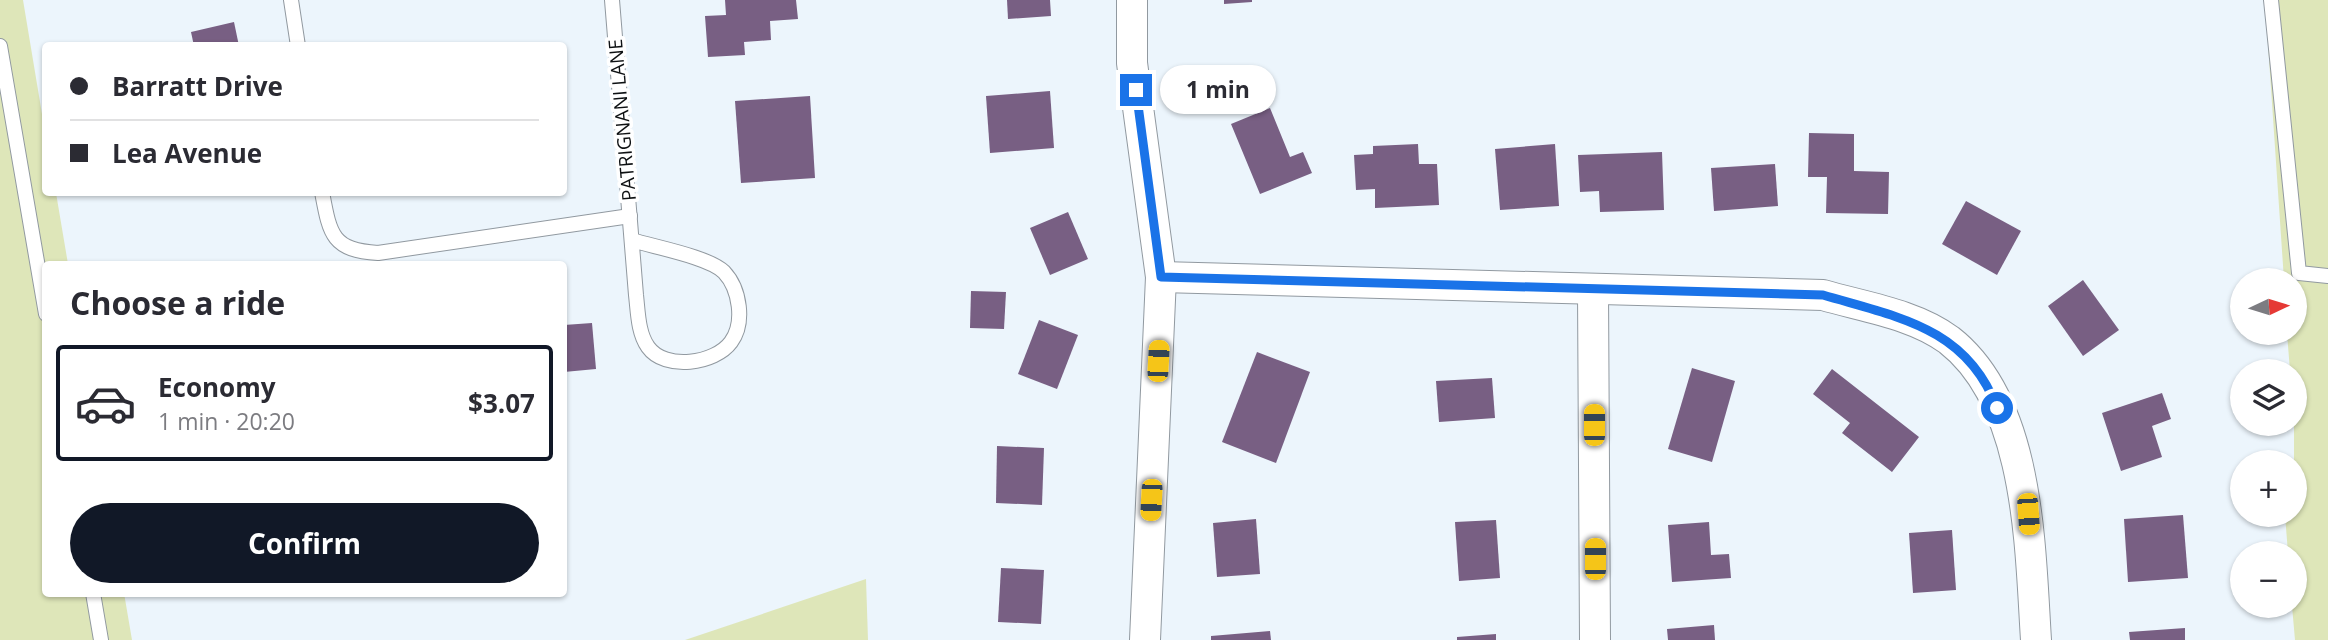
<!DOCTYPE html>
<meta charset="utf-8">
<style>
:root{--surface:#fff;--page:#f7f7f7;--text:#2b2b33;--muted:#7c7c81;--line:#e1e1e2;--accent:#111827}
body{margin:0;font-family:"Open Sans",sans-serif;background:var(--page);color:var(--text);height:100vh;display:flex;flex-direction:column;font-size:26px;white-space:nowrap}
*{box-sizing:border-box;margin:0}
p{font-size:23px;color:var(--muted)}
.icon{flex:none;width:38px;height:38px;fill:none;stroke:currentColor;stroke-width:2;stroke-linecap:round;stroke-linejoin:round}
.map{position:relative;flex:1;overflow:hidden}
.panel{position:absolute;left:42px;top:261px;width:525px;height:336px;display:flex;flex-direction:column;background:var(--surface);border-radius:7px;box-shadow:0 2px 5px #0004}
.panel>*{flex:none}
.hud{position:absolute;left:42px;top:42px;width:525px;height:154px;border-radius:7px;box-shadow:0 2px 5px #0004;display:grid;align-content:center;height:154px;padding:0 28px;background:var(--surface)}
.needle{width:46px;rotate:86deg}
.fabs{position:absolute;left:2230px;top:268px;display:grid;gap:14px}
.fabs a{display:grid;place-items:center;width:77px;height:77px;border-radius:50%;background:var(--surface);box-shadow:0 2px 5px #0004;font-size:35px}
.end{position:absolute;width:32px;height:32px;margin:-16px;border:9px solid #1a73e8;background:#fff;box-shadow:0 0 0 4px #fff}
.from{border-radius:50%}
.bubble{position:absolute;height:49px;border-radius:24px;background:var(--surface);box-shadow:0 2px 5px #0004;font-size:23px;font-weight:700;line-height:49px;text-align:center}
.car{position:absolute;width:21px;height:42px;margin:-21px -10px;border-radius:9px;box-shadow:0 0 5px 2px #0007;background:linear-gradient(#f5c518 24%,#345 0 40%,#f5c518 0 76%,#345 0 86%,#f5c518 0)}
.hud b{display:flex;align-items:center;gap:24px;height:66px;font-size:26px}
.hud b+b{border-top:2px solid var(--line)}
.hud i{width:18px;height:18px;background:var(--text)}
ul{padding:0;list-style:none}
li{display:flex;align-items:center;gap:21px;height:116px;margin:0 14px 10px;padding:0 14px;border:4px solid transparent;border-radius:7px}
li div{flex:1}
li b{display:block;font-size:26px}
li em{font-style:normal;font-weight:700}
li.active{border-color:var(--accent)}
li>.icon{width:63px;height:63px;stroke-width:1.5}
h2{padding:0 28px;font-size:32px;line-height:84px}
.button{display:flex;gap:14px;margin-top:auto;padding:14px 28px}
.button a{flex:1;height:80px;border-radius:42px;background:var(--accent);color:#fff;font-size:28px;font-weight:700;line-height:80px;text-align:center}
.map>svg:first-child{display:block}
.green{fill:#dee6b9}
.building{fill:#785f83}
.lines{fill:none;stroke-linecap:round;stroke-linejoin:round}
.service-casing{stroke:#9199a0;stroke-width:16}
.minor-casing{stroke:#9199a0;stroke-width:32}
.service{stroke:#fff;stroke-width:14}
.minor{stroke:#fff;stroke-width:30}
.route{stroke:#1a73e8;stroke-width:9}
.labels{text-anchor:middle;stroke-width:7;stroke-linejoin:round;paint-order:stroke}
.street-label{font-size:19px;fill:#0e1113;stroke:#fff}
</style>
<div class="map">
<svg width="2328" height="640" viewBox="0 0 2328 640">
<rect width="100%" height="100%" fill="#ecf5fc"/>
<g class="green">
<path d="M0 0H23L45 132 46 192 56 193 68 264H46V593H124L132 640H0Z"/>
<path d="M2265 0H2328V640H2295L2292 606 2294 553H2288L2285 515 2294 514V371H2290L2287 333 2294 332V280H2284Z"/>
<path d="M866 579 868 640H685Z"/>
</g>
<g class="building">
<path d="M725 0H796L798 19 770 21 771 40 744 42 745 55 708 57 705 16 726 15Z"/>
<path d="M1007 0H1050L1051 16 1008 19Z"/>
<path d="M1224 0H1252V2L1224 4Z"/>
<path d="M234 22 239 46H194L191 32Z"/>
<path d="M1050 91 1054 148 990 153 986 96Z"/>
<path d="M810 96 815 178 741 183 735 101Z"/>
<path d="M1270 108 1290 157 1303 152 1312 173 1260 194 1231 124Z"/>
<path d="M1809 133 1854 134V171L1889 172 1888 214 1826 213 1827 177H1808Z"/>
<path d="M1418 144 1419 164H1437L1439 205 1375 208V189L1356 190 1354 155 1373 154V146Z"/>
<path d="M1555 144 1559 206 1500 210 1495 149Z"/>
<path d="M1662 152 1664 210 1600 212 1599 191 1580 192 1578 155Z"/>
<path d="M1775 164 1778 206 1714 211 1711 168Z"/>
<path d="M1966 201 2021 231 1997 275 1942 244Z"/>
<path d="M1068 212 1088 259 1050 275 1030 228Z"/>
<path d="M2083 280 2119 330 2083 356 2048 306Z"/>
<path d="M971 291 1006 292 1004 329 970 328Z"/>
<path d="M1039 320 1078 335 1057 389 1018 374Z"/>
<path d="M592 323 596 369 564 372V325Z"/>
<path d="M1257 352 1310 372 1276 463 1222 442Z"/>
<path d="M1692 368 1735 381 1712 462 1668 449Z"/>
<path d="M1832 369 1919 437 1892 472 1842 433 1850 423 1813 394Z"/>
<path d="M1492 378 1495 418 1439 422 1436 381Z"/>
<path d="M2162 393 2171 419 2152 426 2162 457 2121 471 2102 413Z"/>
<path d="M997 446 1044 448 1042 505 996 503Z"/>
<path d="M2183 515 2188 578 2128 582 2124 519Z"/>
<path d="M1256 519 1260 574 1217 577 1213 523Z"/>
<path d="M1496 520 1500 578 1459 581 1455 522Z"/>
<path d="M1709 522 1711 555 1729 554 1731 578 1672 582 1668 525Z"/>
<path d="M1952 530 1956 590 1913 593 1909 533Z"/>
<path d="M1001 568 1044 570 1041 624 998 622Z"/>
<path d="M1714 625 1715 640H1668L1667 629Z"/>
<path d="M2185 628V640H2130L2129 632Z"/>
<path d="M1270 631 1271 640H1211V636Z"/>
<path d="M1496 634V640H1457V637Z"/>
</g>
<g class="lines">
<g class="service-casing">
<g id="service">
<path d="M291 0 298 46"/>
<path d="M612 0 636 295C638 312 638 333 648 347 665 371 715 364 731 342 745 323 740 289 724 272 709 257 654 247 632 240"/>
<path d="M2271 0 2299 273 2328 276"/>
<path d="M0 46 46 314"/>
<path d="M322 192C330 235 332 250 378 253L630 216"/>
<path d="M93 593 101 640"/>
</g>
</g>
<g class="minor-casing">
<g id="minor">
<path d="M1132 0V63L1161 277 1145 640"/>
<path d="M1161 277 1823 295C1864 307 1914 314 1949 340 2030 403 2030 547 2036 640"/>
<path d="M1593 291 1595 640"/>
</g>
</g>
<use href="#service" class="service"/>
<use href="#minor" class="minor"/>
</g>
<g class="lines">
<path class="route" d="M1136 90 1161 277 1823 295C1897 317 1967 327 1997 408"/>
</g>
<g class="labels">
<g class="street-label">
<text transform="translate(622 120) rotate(-95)" y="7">PATRIGNANI LANE</text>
</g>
</g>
</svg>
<div class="fabs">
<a><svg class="needle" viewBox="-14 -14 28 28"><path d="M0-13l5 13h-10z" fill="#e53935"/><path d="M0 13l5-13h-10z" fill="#7c7c81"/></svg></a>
<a><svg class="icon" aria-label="layers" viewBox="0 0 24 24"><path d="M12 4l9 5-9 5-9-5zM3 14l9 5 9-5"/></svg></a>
<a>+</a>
<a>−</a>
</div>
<i class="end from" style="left:1997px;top:408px"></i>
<i class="end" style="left:1136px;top:90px"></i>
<div class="bubble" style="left:1160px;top:65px;width:116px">1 min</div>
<i class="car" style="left:1158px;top:361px;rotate:3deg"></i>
<i class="car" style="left:1594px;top:425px;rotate:0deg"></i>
<i class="car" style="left:1151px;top:500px;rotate:183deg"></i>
<i class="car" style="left:2028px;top:514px;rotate:176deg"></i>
<i class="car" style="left:1595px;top:559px;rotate:0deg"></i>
<div class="hud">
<b><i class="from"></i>Barratt Drive</b>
<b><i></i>Lea Avenue</b>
</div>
<section class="panel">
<h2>Choose a ride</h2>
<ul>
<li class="active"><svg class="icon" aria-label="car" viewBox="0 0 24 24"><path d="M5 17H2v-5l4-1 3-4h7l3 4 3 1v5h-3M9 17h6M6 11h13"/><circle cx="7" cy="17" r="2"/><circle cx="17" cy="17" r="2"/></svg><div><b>Economy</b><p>1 min · 20:20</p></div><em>$3.07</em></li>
</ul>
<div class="button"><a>Confirm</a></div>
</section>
</div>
